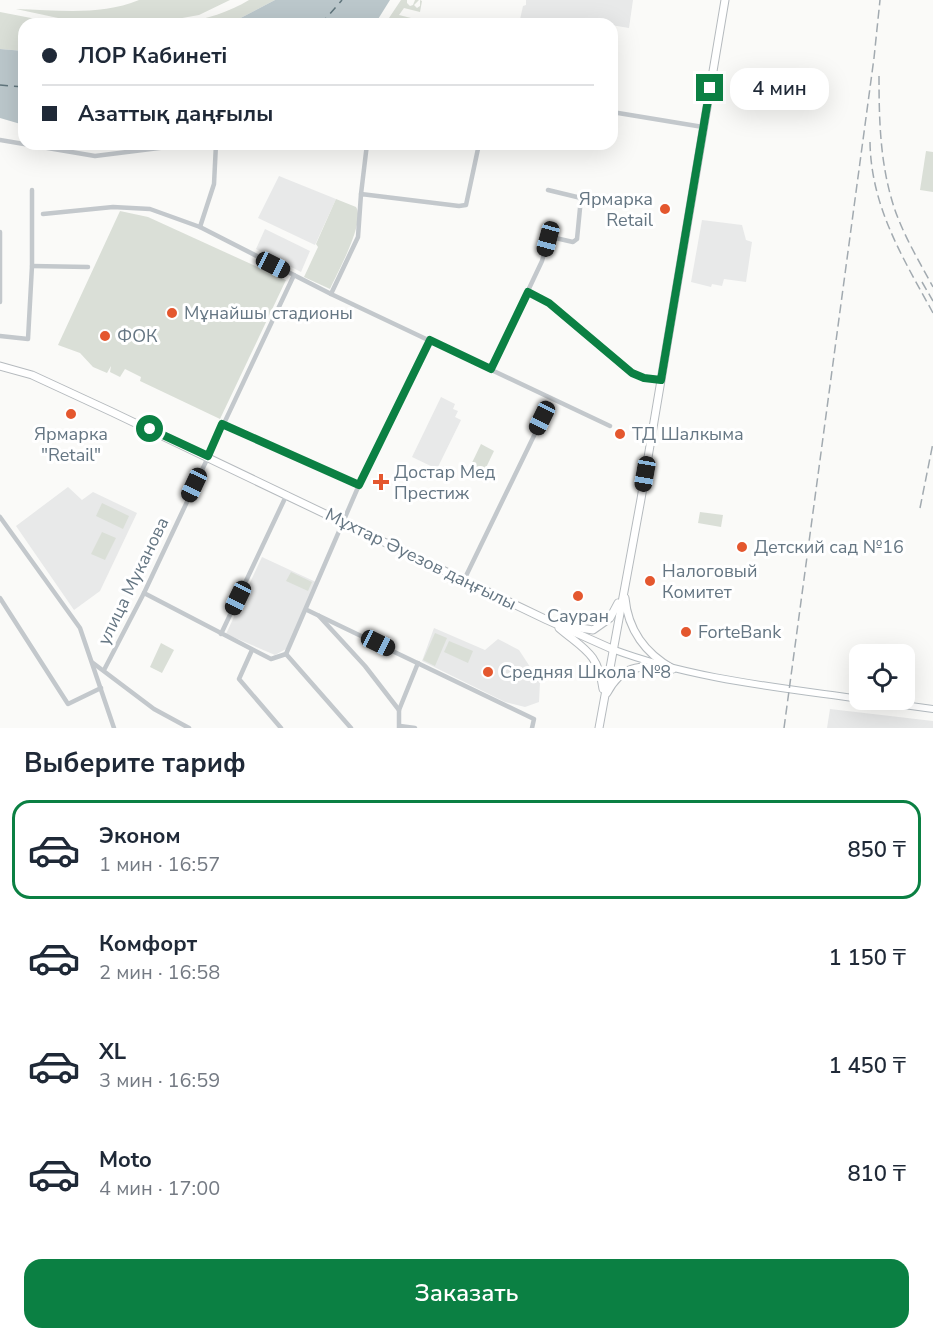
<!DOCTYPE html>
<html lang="ru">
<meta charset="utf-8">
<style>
:root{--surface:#fff;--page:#f2f2f3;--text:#1f2937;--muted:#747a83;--line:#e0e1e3;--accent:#0b8043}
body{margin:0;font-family:"Nunito Sans",sans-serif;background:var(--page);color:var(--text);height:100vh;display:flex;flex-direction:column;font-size:22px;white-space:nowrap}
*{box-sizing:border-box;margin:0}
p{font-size:20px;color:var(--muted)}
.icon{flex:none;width:33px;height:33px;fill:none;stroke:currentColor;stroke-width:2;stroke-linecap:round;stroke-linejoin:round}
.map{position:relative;height:728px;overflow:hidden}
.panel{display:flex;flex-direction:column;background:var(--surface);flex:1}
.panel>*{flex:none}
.guide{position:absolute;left:18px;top:18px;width:600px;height:132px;border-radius:18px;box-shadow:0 6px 24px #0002;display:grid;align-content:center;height:132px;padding:0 24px;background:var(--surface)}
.buttons{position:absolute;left:849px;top:644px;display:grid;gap:12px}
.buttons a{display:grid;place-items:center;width:66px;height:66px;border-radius:12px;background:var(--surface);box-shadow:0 6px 24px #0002;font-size:30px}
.end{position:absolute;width:27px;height:27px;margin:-14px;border:8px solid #0b8043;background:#fff;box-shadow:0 0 0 3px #fff}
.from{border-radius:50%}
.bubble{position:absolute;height:42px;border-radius:18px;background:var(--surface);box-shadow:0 6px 24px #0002;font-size:20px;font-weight:600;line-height:42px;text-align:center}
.car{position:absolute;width:18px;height:36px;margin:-18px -9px;border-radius:8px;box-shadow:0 0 4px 2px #0007;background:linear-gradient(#222 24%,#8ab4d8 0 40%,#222 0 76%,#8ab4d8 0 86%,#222 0)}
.guide b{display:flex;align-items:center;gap:21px;height:57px;font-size:22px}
.guide b+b{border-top:2px solid var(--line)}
.guide i{width:15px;height:15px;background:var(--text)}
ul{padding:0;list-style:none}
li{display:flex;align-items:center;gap:18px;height:99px;margin:0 12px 9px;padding:0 12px;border:3px solid transparent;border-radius:18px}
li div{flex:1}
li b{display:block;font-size:22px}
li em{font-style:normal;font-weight:600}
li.active{border-color:var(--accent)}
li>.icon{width:54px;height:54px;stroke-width:1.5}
h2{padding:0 24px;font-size:27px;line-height:72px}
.primary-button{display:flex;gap:12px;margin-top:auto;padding:12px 24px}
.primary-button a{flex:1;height:69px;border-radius:18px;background:var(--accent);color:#fff;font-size:24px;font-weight:600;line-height:69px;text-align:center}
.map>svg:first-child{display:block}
.built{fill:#e8e9e9}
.green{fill:#dadfd7}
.water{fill:#bbc7cb}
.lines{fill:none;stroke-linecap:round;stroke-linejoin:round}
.ferry{stroke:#60757c;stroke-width:1.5;stroke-dasharray:8 6;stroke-linecap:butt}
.secondary-casing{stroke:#b3babf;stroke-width:8}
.primary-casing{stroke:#b5babe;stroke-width:9}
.minor{stroke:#c3c8cc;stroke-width:4.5}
.secondary{stroke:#fff;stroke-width:6}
.primary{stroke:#fff;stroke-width:7}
.rail{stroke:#a2aab0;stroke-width:1.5;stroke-dasharray:9 4.5;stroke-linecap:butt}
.route{stroke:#0b8043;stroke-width:8}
.poi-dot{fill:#e4572e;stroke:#fff;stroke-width:2}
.labels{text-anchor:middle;stroke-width:6;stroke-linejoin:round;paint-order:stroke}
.poi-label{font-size:18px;fill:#657683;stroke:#fff;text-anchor:start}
.street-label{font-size:18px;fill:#657683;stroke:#fff}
</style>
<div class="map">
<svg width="933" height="728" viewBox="0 0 933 728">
<rect width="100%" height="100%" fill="#fafaf8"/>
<g class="built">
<path d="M526 0H633L629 28 605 24H519L523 6 526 5Z"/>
<path d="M279 176 336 199 315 245 258 218Z"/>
<path d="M702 220 742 225 746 240 752 242 746 282 724 279 722 286 712 284 711 287 691 282Z"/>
<path d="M265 229 310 251 301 272 256 249Z"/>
<path d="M441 397 455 404 453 409 458 411 455 417 461 420 437 469 412 457Z"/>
<path d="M68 487 82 500 93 492 137 513 100 591 74 610 16 526Z"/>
<path d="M262 557 318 583 286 649 275 655 226 634Z"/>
<path d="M434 628 485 650 498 639 519 650 540 682 539 702 525 707 505 702 422 661Z"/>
<path d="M830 709 933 721V728H827Z"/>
</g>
<g class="green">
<path d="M139 0H230L199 15 149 24H86L16 9C58 10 100 16 139 0Z"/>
<path d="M249 0H275L229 24H182C205 19 230 12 249 0Z"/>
<path d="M401 0H407V3L410 6 413 5 415 0H419L414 5 417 8 420 6V0L422 1 420 12 404 8 399 15 423 21 411 24H385Z"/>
<path d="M0 12 62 24H24V51L0 49Z"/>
<path d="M926 151 933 152V192L920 190Z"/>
<path d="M336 199 356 207C366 222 337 273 330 289L304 277 318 247 316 244Z"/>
<path d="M120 211 148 217 286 280 220 419 140 381 141 377 125 369 120 377 110 372 111 366 107 373 93 367 80 353 58 345Z"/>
<path d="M481 444 494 451 481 478 468 471Z"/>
<path d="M102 503 129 516 123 529 96 516Z"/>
<path d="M700 512 723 515 721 527 698 523Z"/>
<path d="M102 532 116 538 105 560 91 554Z"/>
<path d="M291 572 312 582 308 591 286 581Z"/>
<path d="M435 633 447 638 435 666 423 660Z"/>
<path d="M449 641 473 651 468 663 444 652Z"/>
<path d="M161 643 174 650 162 673 150 667Z"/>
</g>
<g class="water">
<path d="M275 0H390L375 24H229Z"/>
<path d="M0 49 24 51V125L0 118Z"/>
</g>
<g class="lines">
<g class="ferry">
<path d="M321 24 342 0"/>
<path d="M0 85 24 87"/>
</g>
<g class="secondary-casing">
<g id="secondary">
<path d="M612 649C692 679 776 687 860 699"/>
<path d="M860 699 933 709"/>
</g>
</g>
<g class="primary-casing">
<g id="primary">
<path d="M0 366 32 375 112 412 547 620 612 649"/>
<path d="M625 598C628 630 646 654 673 669"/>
<path d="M568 626 593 630 610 618 618 603"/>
<path d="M559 628C585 650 598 653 603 689"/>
<path d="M607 693C622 664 640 666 669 668"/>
<path d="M599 728 641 499 725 0"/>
</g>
</g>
<g class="minor">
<path d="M612 112 703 127"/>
<path d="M0 140 95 156 191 144"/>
<path d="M361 194 367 144"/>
<path d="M43 214 113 207 150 209 200 227 331 294 610 426"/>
<path d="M200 227 214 184 216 144"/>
<path d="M0 232V302"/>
<path d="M32 266 88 267"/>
<path d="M528 292 549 304 632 373 644 378 661 380"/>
<path d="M331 294 358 237 361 194 459 206 466 205 479 144"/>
<path d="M0 336 28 339 32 266V190"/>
<path d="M491 369 542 261 548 239 551 237 573 242 577 239 581 198 548 190"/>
<path d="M222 424 359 485"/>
<path d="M0 517 80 628 114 728"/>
<path d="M464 580 545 413"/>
<path d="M144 593 271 659 286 654 359 485 430 340"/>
<path d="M0 598 68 704 101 688"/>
<path d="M307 610 534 719 532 728"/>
<path d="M319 616 365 666 399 710"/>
<path d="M221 634 287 494"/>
<path d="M252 650 239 679 281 728"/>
<path d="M286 654 351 728"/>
<path d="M93 663 154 709 189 728"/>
<path d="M104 670 144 593 294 275"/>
<path d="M400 726 415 728"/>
<path d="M399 728V710L418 663"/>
</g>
<use href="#secondary" class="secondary"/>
<use href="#primary" class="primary"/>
<g class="rail">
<path d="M879 76C879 119 880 162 893 204 902 233 919 261 933 287"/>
<path d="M870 142C871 207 903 258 933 313"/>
<path d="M922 282 933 301"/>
<path d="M920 508 933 443"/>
<path d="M784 728 874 58 880 0"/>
</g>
</g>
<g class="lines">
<path class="route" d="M150 429 208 456 222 424 359 485 430 340 491 369 528 292 549 303 632 373 644 378 661 380 710 88"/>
</g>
<g class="poi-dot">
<circle cx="665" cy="209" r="6"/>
<circle cx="172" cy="313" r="6"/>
<circle cx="105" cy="336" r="6"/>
<circle cx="71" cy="414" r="6"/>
<circle cx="620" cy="434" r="6"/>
<path d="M378 473h6v6h6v6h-6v6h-6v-6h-6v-6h6z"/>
<circle cx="742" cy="547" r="6"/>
<circle cx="650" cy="581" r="6"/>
<circle cx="578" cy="596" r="6"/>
<circle cx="686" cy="632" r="6"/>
<circle cx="488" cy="672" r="6"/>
</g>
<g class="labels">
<g class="poi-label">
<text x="653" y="205" text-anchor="end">Ярмарка<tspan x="653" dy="21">Retail</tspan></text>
<text x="184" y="319">Мұнайшы стадионы</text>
<text x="117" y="342">ФОК</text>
<text x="71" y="440" text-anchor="middle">Ярмарка<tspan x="71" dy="21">"Retail"</tspan></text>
<text x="632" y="440">ТД Шалкыма</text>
<text x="394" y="478">Достар Мед<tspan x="394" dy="21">Престиж</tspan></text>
<text x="754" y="553">Детский сад №16</text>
<text x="662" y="577">Налоговый<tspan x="662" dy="21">Комитет</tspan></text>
<text x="578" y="622" text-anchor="middle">Сауран</text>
<text x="698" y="638">ForteBank</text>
<text x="500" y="678">Средняя Школа №8</text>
</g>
<g class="street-label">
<text transform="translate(421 559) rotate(26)" y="6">Мұхтар Әуезов даңғылы</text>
<text transform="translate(133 581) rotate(-64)" y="6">улица Муканова</text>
</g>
</g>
</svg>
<div class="buttons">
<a><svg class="icon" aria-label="locate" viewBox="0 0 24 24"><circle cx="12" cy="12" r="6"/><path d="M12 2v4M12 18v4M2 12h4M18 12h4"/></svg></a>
</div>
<i class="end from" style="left:150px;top:429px"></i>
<i class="end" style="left:710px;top:88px"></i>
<div class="bubble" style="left:730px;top:68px;width:99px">4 мин</div>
<i class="car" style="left:548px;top:239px;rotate:195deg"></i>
<i class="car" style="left:273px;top:265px;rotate:117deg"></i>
<i class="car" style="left:542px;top:418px;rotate:206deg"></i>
<i class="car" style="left:645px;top:474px;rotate:190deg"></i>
<i class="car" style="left:194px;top:485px;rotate:205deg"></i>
<i class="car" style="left:238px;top:598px;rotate:206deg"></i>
<i class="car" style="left:378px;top:643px;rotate:116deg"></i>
<div class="guide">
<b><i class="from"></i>ЛОР Кабинетi</b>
<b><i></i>Азаттық даңғылы</b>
</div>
</div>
<section class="panel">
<h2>Выберите тариф</h2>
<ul>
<li class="active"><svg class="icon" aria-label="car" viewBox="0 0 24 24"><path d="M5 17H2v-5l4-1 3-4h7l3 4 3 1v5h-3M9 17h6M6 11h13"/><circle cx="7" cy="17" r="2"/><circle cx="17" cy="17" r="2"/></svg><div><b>Эконом</b><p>1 мин · 16:57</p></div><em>850 ₸</em></li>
<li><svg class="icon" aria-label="car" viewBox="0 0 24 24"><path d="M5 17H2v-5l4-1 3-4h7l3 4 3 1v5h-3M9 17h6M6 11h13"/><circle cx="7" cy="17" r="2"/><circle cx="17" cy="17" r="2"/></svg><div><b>Комфорт</b><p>2 мин · 16:58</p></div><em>1 150 ₸</em></li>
<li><svg class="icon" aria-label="car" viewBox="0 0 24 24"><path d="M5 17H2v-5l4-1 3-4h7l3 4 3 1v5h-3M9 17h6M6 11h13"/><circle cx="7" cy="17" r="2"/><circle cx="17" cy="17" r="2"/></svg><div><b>XL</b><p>3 мин · 16:59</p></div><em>1 450 ₸</em></li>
<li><svg class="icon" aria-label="car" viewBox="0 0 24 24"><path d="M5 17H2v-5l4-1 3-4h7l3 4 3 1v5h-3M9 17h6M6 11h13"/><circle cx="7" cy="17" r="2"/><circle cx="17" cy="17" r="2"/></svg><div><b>Moto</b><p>4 мин · 17:00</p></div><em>810 ₸</em></li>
</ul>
<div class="primary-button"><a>Заказать</a></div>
</section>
